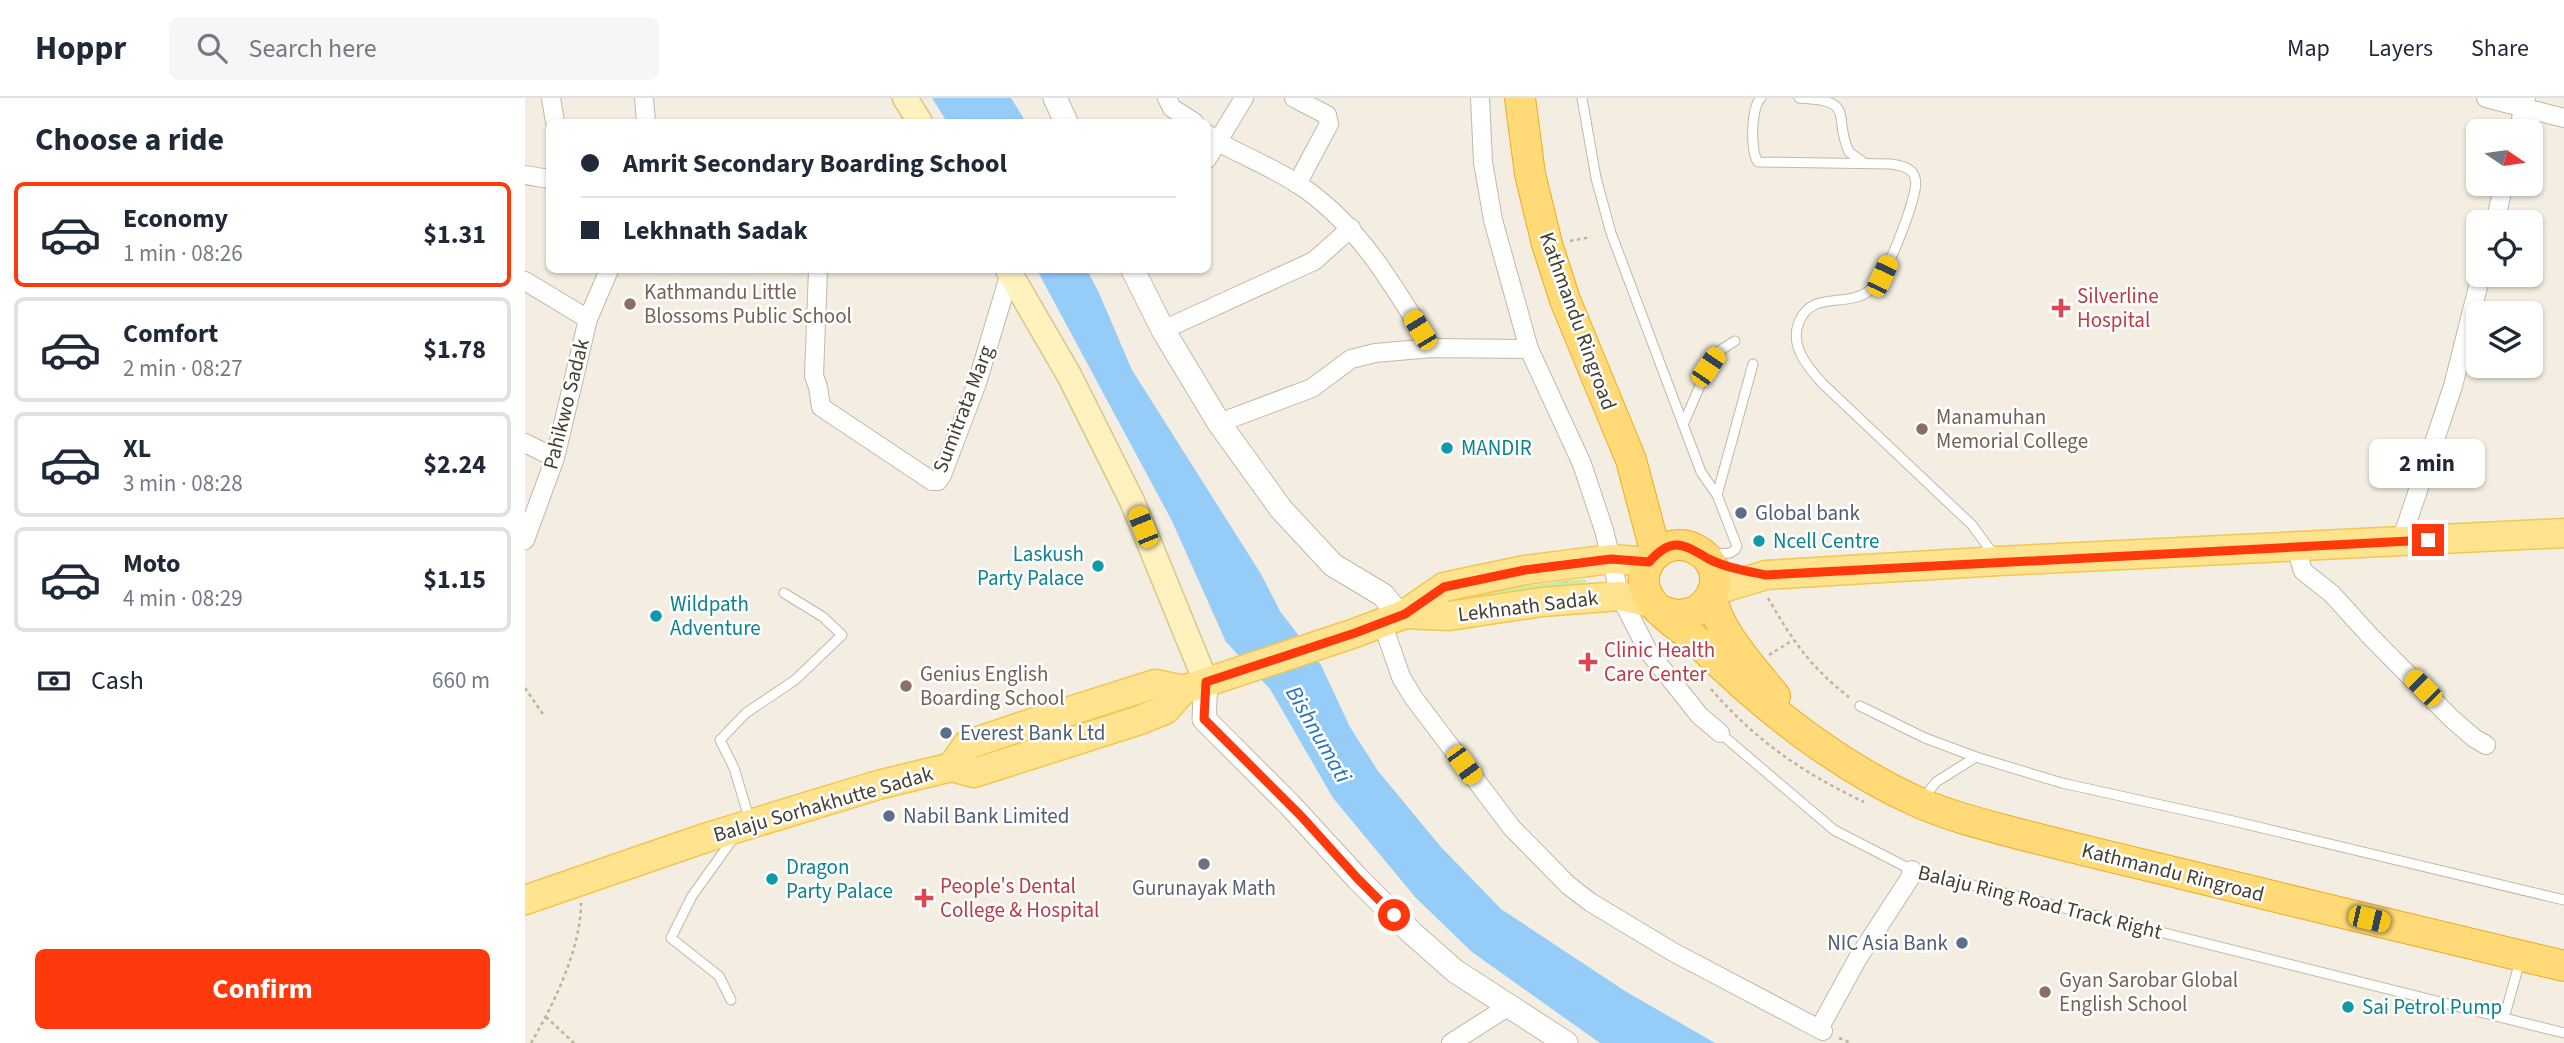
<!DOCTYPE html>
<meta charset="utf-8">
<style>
:root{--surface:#fff;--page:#f6f6f7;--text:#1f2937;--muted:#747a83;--line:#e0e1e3;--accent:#ff390c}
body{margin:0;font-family:"Source Sans 3",sans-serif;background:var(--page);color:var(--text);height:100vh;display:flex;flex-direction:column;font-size:26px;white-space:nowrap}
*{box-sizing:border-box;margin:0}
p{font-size:23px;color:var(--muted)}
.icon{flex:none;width:38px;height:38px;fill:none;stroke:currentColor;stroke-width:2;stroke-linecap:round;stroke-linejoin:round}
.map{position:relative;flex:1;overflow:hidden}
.drawer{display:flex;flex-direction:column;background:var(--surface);width:525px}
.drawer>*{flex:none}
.top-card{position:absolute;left:21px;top:21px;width:665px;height:154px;border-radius:10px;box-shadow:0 2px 5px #0004;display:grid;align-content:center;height:154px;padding:0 35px;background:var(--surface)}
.needle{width:46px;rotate:103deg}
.tools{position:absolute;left:1941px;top:21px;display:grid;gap:14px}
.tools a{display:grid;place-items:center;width:77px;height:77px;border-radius:10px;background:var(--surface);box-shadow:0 2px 5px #0004;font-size:35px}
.end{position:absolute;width:32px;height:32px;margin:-16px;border:9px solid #ff390c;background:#fff;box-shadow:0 0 0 4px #fff}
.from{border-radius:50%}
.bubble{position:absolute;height:49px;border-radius:10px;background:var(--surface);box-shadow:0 2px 5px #0004;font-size:23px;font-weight:700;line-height:49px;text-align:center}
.car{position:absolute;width:21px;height:42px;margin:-21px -10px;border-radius:9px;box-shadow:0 0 5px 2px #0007;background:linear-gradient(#f5c518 24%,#345 0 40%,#f5c518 0 76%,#345 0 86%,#f5c518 0)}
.top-card b{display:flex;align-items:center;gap:24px;height:66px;font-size:26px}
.top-card b+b{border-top:2px solid var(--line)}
.top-card i{width:18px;height:18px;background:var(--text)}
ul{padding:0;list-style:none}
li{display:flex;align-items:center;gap:21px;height:105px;margin:0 14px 10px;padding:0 21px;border:4px solid var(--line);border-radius:10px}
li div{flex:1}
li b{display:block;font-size:26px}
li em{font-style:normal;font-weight:700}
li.current{border-color:var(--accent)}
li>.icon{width:63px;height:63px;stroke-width:1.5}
h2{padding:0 35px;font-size:32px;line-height:84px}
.pay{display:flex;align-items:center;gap:18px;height:77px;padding:0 35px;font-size:26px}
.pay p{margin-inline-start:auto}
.button{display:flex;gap:14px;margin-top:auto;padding:14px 35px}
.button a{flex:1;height:80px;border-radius:10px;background:var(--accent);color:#fff;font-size:28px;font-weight:700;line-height:80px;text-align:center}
header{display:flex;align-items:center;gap:42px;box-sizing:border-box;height:98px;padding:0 35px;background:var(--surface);border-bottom:2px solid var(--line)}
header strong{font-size:33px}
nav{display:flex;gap:38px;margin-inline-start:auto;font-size:24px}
.search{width:490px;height:63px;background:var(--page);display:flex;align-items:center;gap:18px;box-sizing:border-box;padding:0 24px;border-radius:10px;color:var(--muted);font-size:26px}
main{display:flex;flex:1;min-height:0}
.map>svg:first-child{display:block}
.grass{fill:url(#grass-tufts)}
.water{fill:#95ccf8}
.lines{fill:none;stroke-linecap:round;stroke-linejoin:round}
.service-casing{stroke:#c2b9a6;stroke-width:11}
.minor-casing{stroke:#c2b9a6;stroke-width:20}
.tertiary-casing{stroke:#c2b9a6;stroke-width:25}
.secondary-casing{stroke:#d8c78b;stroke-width:27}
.primary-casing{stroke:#f1c751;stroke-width:31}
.trunk-casing{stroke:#efaa20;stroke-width:32}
.path{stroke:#c3b393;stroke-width:2.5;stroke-dasharray:3.5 3.5;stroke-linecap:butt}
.service{stroke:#fff;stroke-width:9}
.minor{stroke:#fff;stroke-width:18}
.tertiary{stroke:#fff;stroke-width:23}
.secondary{stroke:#fff2bf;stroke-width:24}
.primary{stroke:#ffe38e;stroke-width:28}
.trunk{stroke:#ffda77;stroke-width:30}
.route{stroke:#ff390c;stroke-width:9}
.education-dot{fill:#8d6e63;stroke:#fff;stroke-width:2.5}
.health-dot{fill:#e0444e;stroke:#fff;stroke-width:2.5}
.culture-dot{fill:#0f9aa8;stroke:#fff;stroke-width:2.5}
.service-dot{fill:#5c6f8a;stroke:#fff;stroke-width:2.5}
.worship-dot{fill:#6b7280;stroke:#fff;stroke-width:2.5}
.labels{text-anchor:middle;stroke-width:5;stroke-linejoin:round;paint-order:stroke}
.education-label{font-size:21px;fill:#785e54;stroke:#fff;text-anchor:start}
.health-label{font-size:21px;fill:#be3a42;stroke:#fff;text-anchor:start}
.street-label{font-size:21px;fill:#453e32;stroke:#fff}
.culture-label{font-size:21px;fill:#0d838f;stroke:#fff;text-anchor:start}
.service-label{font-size:21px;fill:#4e5e75;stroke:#fff;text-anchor:start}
.worship-label{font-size:21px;fill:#5b616d;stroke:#fff}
.water-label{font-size:23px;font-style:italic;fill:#2074bc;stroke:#fff}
</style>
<header>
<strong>Hoppr</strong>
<div class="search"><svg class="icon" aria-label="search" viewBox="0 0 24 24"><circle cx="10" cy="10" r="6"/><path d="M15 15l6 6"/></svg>Search here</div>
<nav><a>Map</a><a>Layers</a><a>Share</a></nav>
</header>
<main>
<section class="drawer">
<h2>Choose a ride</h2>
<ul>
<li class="current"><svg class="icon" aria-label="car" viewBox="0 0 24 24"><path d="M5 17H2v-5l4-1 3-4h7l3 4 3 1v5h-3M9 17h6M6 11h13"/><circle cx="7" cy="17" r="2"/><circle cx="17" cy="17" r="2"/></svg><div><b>Economy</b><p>1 min · 08:26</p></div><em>$1.31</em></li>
<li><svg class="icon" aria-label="car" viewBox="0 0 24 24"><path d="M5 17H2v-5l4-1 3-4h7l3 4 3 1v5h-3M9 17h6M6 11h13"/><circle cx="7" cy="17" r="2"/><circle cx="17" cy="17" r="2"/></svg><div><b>Comfort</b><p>2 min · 08:27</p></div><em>$1.78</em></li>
<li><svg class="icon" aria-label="car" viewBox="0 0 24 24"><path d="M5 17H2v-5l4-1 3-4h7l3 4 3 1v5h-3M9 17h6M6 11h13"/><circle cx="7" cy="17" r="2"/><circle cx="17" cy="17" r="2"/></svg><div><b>XL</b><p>3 min · 08:28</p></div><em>$2.24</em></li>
<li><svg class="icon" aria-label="car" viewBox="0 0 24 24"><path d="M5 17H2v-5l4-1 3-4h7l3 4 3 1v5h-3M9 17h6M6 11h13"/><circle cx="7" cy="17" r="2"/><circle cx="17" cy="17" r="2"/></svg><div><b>Moto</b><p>4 min · 08:29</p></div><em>$1.15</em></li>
</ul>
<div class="pay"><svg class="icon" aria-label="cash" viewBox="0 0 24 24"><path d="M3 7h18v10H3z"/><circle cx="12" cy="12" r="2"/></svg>Cash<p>660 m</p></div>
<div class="button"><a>Confirm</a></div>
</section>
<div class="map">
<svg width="2039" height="945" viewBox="0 0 2039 945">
<defs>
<pattern id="grass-tufts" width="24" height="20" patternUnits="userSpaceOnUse" patternTransform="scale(1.75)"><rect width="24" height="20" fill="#caeda5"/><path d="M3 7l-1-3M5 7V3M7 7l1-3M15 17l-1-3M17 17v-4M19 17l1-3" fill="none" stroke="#afcc8e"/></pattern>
</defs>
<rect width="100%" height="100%" fill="#f3eee1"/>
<path class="grass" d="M1059 481 1062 483 1059 486 973 496 920 506V503L970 491Z"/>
<g class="water">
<path d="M407 0H486L501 24H422Z"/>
<path d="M512 172H562L574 195 607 272 736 476 755 513 796 567 825 629 853 673 916 749 976 811 1100 893 1190 945H1075L947 854 891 800 808 700 745 591 701 544 647 423Z"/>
</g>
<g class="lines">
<g class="service-casing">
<g id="service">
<path d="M1057 0 1071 80 1086 135 1176 374 1192 397"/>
<path d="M1236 0C1226 8 1225 53 1233 64L1366 66C1382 68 1394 73 1390 92 1385 115 1362 180 1344 193 1321 210 1287 192 1274 224 1264 248 1283 269 1297 285L1447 427 1469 457"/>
<path d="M1274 0C1333 3 1307 17 1324 54L1338 64"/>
<path d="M1158 327 1183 269 1194 253 1210 243"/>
<path d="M1187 456 1205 455 1210 452 1212 448 1192 397 1228 266"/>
<path d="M1335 608 1400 640 1451 659 1537 685 1704 722 2039 802"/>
<path d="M1195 635 1309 732 1387 772 2039 935"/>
<path d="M1398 701 1411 684 1451 659"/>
<path d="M225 723 209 670 195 642 221 615 270 582 317 537 298 519 259 495"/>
<path d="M206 902 194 878 146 840 167 798 210 738"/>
<path d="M1979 920 1995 863"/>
</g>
</g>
<g class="minor-casing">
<g id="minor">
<path d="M26 0 30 24"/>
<path d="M119 0 121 24"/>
<path d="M642 0 647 10 669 24"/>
<path d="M769 0 802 17 804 26 772 86"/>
<path d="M955 0 958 64 968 122 1004 251 1057 366 1079 432 1095 498 1123 553 1174 617 1195 635"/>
<path d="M1961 0 2039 20"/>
<path d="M1993 33 2001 0"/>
<path d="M682 36 693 44C719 58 748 70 773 86 835 127 869 189 907 250"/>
<path d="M682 61 719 0"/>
<path d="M0 77 24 81"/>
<path d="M1970 124 1979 86"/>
<path d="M293 172 289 278 293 289 296 309 407 383H413L417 377 452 285 485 175"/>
<path d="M0 183 63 221"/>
<path d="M638 232 789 163 826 130"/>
<path d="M694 325 787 290 826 261 850 255 907 250 1004 251"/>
<path d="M0 345 30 360"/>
<path d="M0 442 30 360 63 221 84 172"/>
<path d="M1876 443 1928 288 1956 177"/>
<path d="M1771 450 1778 473 1807 496 1845 538 1926 620 1949 640 1961 647"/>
<path d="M857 524 876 579 888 599 987 730 1043 787 1065 804 1148 854 1298 933"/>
<path d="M1294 931 1333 860 1385 780 1387 772"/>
<path d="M926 945 984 908"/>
</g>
</g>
<g class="tertiary-casing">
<g id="tertiary">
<path d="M530 0 541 24"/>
<path d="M608 172 638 232 694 325 756 411 808 467 858 497 875 518"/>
<path d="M681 584 679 621 764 706 833 781 887 835 930 873 1041 945"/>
</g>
</g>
<g class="secondary-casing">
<g id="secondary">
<path d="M380 0 395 24"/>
<path d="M483 172 544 277 607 403 681 584"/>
</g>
</g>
<g class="primary-casing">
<g id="primary">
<path d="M1188 493 1241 477 1474 463 2039 435"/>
<path d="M880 516 924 518 1017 504 1095 498 1126 505"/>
<path d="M427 669 442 647 495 629 630 586 658 592"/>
<path d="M0 802 183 739 353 687 427 669 449 675 612 623 640 612 658 592 830 535 880 516 919 489 1000 472 1086 461 1124 464"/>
</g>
</g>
<g class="trunk-casing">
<g id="trunk">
<path d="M995 0 1005 76 1022 146 1040 202 1106 362 1131 456"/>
<path d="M1187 496C1188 528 1230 573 1250 598"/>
<path d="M1135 512C1182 534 1212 472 1170 451 1159 445 1145 446 1135 453 1126 458 1121 468 1119 478 1115 508 1155 527 1174 545 1236 608 1314 669 1395 705 1427 719 1461 727 1494 736 1537 747 1581 758 1624 768 1762 802 1901 835 2039 868"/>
</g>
</g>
<g class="path">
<path d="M1045 143 1066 139"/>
<path d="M1243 500C1267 542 1286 570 1324 599"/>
<path d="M1244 557 1268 542"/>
<path d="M0 590 20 619"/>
<path d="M1186 591C1231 643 1278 675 1339 704"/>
<path d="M21 919 49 945"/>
<path d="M1314 940 1326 945"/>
<path d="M6 945C29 906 56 850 56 805"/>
</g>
<use href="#service" class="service"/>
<use href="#minor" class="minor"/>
<use href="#tertiary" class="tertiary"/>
<use href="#secondary" class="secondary"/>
<use href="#primary" class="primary"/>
<use href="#trunk" class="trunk"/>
</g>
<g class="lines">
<path class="route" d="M869 817 833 781 776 718 679 621 681 584 830 535 880 516 919 489 1000 472 1086 461 1124 464C1146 439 1157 445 1182 460 1198 469 1222 473 1241 477L1903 442"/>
</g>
<g class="education-dot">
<circle cx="105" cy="206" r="7"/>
<circle cx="1397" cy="331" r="7"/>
<circle cx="381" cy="588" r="7"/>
<circle cx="1520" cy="894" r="7"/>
</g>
<g class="health-dot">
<path d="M1532.5 199.5h7v7h7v7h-7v7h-7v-7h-7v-7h7z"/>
<path d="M1059.5 553.5h7v7h7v7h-7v7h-7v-7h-7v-7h7z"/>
<path d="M395.5 789.5h7v7h7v7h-7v7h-7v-7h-7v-7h7z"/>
</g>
<g class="culture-dot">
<circle cx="922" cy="350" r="7"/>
<circle cx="1234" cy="443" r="7"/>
<circle cx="573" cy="468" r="7"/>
<circle cx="131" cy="518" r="7"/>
<circle cx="247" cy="781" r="7"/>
<circle cx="1823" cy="909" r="7"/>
</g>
<g class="service-dot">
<circle cx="1216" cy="415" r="7"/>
<circle cx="421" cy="635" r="7"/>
<circle cx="364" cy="718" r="7"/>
<circle cx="1437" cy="845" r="7"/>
</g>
<circle class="worship-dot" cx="679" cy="766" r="7"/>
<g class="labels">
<g class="education-label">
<text x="119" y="201">Kathmandu Little<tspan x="119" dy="24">Blossoms Public School</tspan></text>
<text x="1411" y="326">Manamuhan<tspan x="1411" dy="24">Memorial College</tspan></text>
<text x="395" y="583">Genius English<tspan x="395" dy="24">Boarding School</tspan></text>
<text x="1534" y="889">Gyan Sarobar Global<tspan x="1534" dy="24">English School</tspan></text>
</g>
<g class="health-label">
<text x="1552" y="205">Silverline<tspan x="1552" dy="24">Hospital</tspan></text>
<text x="1079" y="559">Clinic Health<tspan x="1079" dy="24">Care Center</tspan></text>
<text x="415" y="795">People's Dental<tspan x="415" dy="24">College &amp; Hospital</tspan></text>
</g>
<g class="street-label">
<text transform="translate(1053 223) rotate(70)" y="7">Kathmandu Ringroad</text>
<text transform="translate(41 306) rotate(-76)" y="7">Pahikwo Sadak</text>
<text transform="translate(438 311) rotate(-69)" y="7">Sumitrata Marg</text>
<text transform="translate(1003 508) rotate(-7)" y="7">Lekhnath Sadak</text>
<text transform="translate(298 706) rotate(-16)" y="7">Balaju Sorhakhutte Sadak</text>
<text transform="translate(1648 774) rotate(14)" y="7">Kathmandu Ringroad</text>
<text transform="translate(1515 804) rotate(14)" y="7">Balaju Ring Road Track Right</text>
</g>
<g class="culture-label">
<text x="936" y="357">MANDIR</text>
<text x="1248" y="450">Ncell Centre</text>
<text x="559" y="463" text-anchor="end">Laskush<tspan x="559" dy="24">Party Palace</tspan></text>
<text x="145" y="513">Wildpath<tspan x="145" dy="24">Adventure</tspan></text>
<text x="261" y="776">Dragon<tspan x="261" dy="24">Party Palace</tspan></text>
<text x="1837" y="916">Sai Petrol Pump</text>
</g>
<g class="service-label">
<text x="1230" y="422">Global bank</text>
<text x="435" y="642">Everest Bank Ltd</text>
<text x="378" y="725">Nabil Bank Limited</text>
<text x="1423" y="852" text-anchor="end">NIC Asia Bank</text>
</g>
<g class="worship-label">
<text x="679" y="797">Gurunayak Math</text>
</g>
<g class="water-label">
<text transform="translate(794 636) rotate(60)" y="8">Bishnumati</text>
</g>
</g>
</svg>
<div class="tools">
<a><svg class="needle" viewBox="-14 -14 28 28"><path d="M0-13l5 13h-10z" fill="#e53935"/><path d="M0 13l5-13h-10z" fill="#747a83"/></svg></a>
<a><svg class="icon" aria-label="locate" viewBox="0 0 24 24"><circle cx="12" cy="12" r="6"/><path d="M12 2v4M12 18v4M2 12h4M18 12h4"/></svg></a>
<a><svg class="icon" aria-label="layers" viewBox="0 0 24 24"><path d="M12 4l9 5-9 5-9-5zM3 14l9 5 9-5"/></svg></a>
</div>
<i class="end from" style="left:869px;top:817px"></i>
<i class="end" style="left:1903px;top:442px"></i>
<div class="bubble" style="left:1844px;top:341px;width:116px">2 min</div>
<i class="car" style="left:1357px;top:178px;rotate:25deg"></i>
<i class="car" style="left:895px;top:232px;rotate:329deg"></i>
<i class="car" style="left:1183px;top:269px;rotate:34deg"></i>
<i class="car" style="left:618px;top:429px;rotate:338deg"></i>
<i class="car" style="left:1898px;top:590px;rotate:315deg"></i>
<i class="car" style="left:939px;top:667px;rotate:144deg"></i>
<i class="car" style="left:1844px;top:821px;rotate:103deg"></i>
<div class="top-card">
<b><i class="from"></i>Amrit Secondary Boarding School</b>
<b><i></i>Lekhnath Sadak</b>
</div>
</div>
</main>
